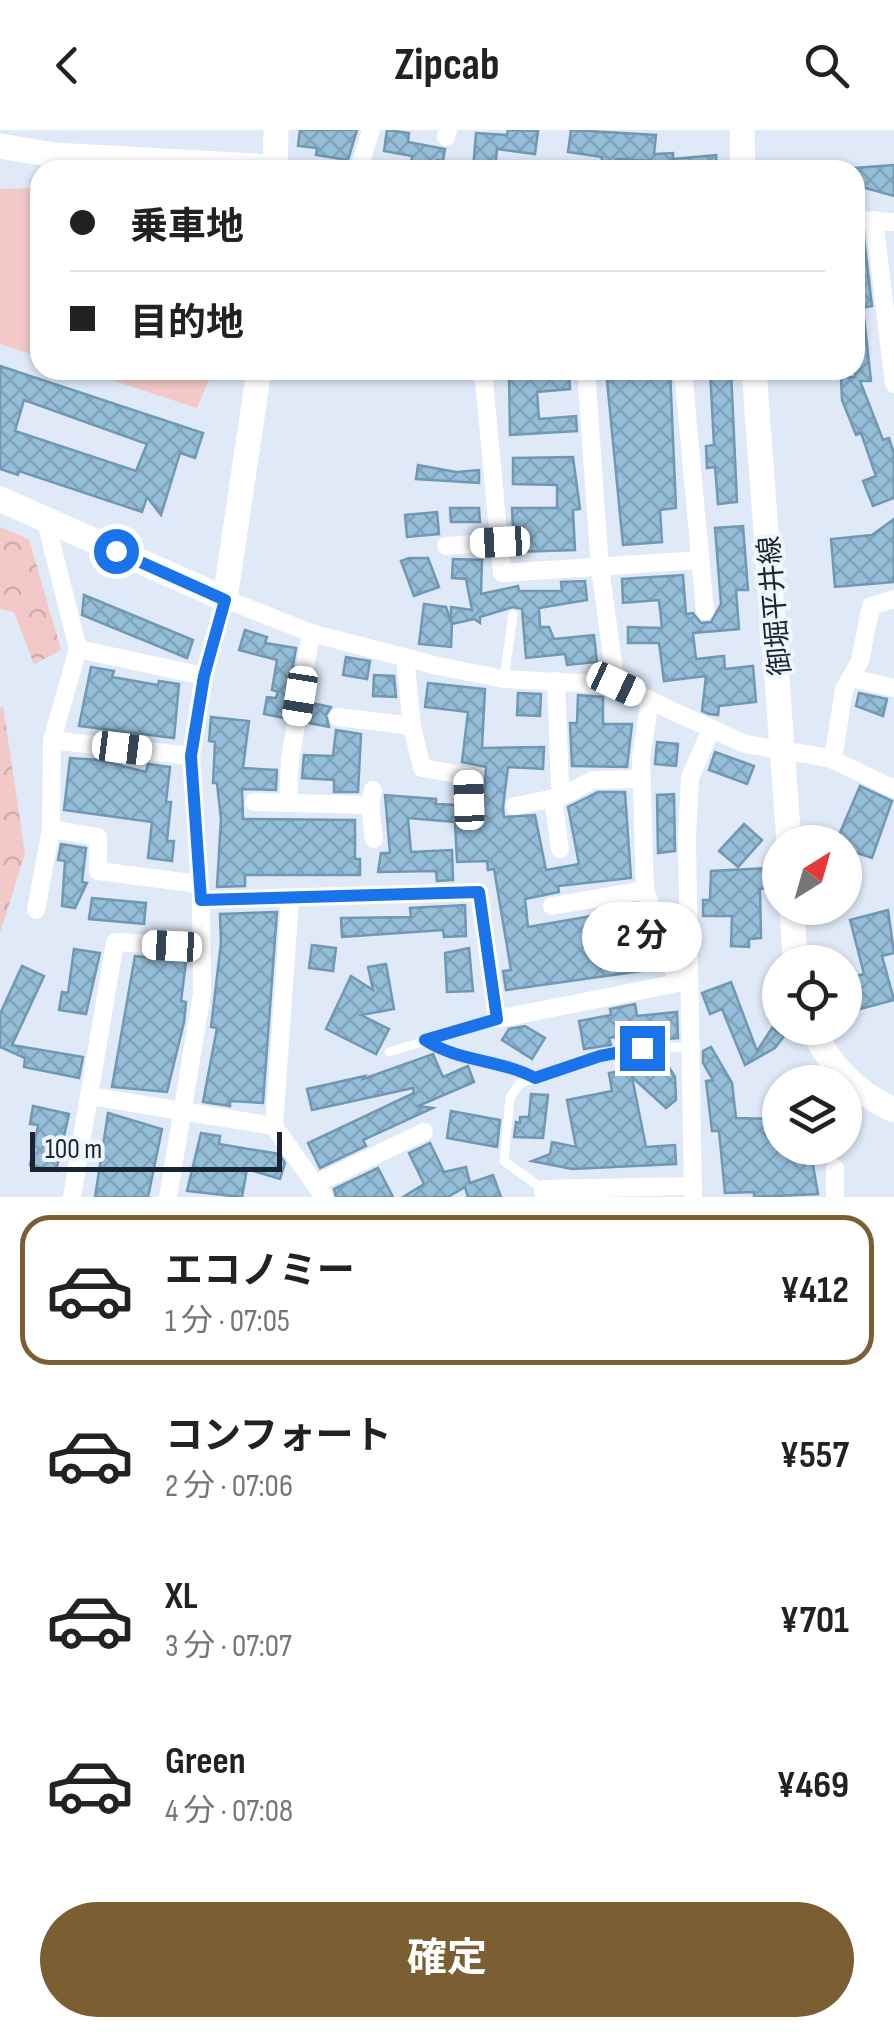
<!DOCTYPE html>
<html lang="ja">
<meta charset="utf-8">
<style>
:root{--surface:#fff;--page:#f6f6f6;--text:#222;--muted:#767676;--line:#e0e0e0;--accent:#7b5e31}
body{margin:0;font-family:"Sofia Sans Condensed","Noto Sans JP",sans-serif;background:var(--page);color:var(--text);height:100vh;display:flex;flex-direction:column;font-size:38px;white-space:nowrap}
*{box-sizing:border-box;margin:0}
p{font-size:32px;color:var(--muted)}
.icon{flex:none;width:55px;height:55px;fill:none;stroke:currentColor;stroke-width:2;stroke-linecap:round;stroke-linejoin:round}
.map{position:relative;height:1067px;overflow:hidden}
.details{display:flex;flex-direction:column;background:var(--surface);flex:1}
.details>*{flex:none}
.hud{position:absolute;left:30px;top:30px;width:835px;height:220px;border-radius:30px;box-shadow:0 2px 8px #0004;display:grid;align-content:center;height:220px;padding:0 40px;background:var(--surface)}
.needle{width:65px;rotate:37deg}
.tools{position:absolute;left:762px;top:695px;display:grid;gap:20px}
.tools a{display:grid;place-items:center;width:100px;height:100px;border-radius:50%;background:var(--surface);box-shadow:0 2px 8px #0004;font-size:50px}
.scale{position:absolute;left:30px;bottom:25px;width:252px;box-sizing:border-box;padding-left:10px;border:5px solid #1a2331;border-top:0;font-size:28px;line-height:35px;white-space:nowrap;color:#1a2331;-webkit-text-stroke:8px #f0f6fd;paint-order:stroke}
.end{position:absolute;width:45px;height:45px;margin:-22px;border:12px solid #1a73e8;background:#fff;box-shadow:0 0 0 5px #fff}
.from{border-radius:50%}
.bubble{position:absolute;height:70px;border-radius:35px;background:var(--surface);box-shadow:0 2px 8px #0004;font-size:32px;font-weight:700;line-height:70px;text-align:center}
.car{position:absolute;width:30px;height:60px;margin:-30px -15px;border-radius:12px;box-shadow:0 0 8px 2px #0007;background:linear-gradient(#fff 24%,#345 0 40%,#fff 0 76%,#345 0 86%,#fff 0)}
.hud b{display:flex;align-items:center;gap:35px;height:95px;font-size:38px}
.hud b+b{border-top:2px solid var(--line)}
.hud i{width:25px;height:25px;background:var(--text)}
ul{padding:18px 0 0;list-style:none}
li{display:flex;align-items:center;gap:30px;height:150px;margin:0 20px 15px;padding:0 20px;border:5px solid transparent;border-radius:30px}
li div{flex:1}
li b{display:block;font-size:38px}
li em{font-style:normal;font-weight:700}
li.on{border-color:var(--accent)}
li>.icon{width:90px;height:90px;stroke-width:1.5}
.action{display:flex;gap:20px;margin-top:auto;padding:20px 40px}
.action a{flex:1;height:115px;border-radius:60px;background:var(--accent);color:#fff;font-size:40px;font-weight:700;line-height:115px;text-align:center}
header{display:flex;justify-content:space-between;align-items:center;height:130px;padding:0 40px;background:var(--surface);font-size:45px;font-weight:700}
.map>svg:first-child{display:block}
.grass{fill:#f2c8c8}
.forest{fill:url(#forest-crowns)}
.building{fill:url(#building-cross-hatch);stroke:#7098b2;stroke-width:2.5;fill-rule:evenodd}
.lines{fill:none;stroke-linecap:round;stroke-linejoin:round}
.lane{stroke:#fff;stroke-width:9}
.street{stroke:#fff;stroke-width:18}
.secondary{stroke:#fff;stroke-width:25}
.route{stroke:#1a73e8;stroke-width:12}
.labels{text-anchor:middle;stroke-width:8;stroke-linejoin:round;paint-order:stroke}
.street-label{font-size:28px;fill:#1a2331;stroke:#f0f6fd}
</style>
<header><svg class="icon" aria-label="back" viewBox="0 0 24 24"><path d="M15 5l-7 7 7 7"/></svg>Zipcab<svg class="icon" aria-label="search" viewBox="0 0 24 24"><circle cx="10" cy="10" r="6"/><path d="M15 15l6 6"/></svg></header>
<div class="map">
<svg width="894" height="1067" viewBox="0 0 894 1067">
<defs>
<pattern id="forest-crowns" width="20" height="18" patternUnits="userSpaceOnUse" patternTransform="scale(2.5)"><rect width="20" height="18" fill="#f2c8c8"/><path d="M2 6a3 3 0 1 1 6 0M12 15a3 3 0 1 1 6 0" fill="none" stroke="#cfacac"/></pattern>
<pattern id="building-cross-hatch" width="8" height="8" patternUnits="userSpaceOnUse" patternTransform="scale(2.5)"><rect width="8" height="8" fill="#95bed9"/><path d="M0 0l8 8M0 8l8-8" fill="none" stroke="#80a3bb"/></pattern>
</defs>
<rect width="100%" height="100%" fill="#dfe9f8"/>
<g class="grass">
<path d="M40 58V227L0 214V59Z"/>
<path d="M81 240H213L197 278Z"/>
</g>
<g class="forest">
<path d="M0 397 29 409 61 520 34 534 14 482 0 479Z"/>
<path d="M3 576 25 724 0 803V578Z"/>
</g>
<g class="building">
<path d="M300 0H357L348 30 316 25 317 18 298 16Z"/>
<path d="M387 0 409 3 408 12 445 19 443 31 437 30 436 38 411 34 412 26 384 21Z"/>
<path d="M508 0 538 1 535 24 497 19 495 40H473L476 3 507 5Z"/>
<path d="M571 0 656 5 654 24 673 23V29L716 25 717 40H651L650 31 616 29 615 40H601L602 27 568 22Z"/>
<path d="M894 35V66L855 55V38Z"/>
<path d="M864 109 872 176 855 179V110Z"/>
<path d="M855 187H864L871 251H860L883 310 889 308 894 324V368L873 376 863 351 876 346 861 303 856 305 842 270 841 247H855Z"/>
<path d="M0 236 203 303 195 328 180 323 161 385 147 367 142 382 19 341 18 345 0 339ZM24 270 147 314 136 341 15 301Z"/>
<path d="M606 240H670L676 378 660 380 662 412 623 415Z"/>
<path d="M710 240H731L737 372 718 374 715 337 707 338 706 316 714 315Z"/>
<path d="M526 243V247L569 243 570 259 537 262 539 289 576 286 577 301 510 305 509 244Z"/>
<path d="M573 327 580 379 573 380 575 420 514 422 512 378H557V355L513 354V328Z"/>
<path d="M418 335 456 342 479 340V353L416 349Z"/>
<path d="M450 378H479L480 392H451Z"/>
<path d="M437 382 439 404 407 407 405 385Z"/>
<path d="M894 389V452L835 457 831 409 872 405Z"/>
<path d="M743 396 748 460H736L739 499 693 503 696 529 724 526 725 539 753 536 756 572 719 576 718 585 709 584 702 581 706 546 664 551 659 513H628V497L662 498 659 470 623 473 622 449 683 445 686 484 693 483 701 493 711 492 721 474 715 398Z"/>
<path d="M409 428H428L439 457 414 466 401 431Z"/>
<path d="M453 429 482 430 481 464 518 456 519 461H562L561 452 585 451 587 470 539 478 540 497H549L554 509 594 505 597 532 567 535 565 524 526 528 522 479 513 477 480 487V493L474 489 452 494 451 517 419 514 424 474 446 477 451 492V477L472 480 466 449 452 448Z"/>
<path d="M84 465 193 510 187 528 82 485Z"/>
<path d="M245 500 267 507 265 513 296 518 284 588 264 584 267 567 276 568 278 562 272 560 277 530 239 520Z"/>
<path d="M346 527 370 531 367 549 343 545Z"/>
<path d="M91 537 114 541 112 547 158 555 159 551 179 554 174 608 79 596Z"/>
<path d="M374 545 394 546 396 567 373 566Z"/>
<path d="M428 553 485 559 482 618 544 617 543 639 508 637 503 677 504 687 535 685 546 740 579 734 568 677 598 662H625L631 748 558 756 559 762 525 769 528 797 638 778 644 794 615 799 618 824 652 818 656 839 506 860 503 841 511 840 494 739 488 740 487 731 457 732 455 692 408 688 411 722 452 720 453 750 437 751 436 741 378 742 381 723H390L385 665 436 669V674L457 675 469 683 483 676 486 637 462 632 468 582 425 577Z"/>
<path d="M518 563 541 564 540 586 517 585Z"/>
<path d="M859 563 887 569 883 586 856 576Z"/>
<path d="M578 565 603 567V594H632L627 637 572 636 570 593H577Z"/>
<path d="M312 573 331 577 326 585 329 597 309 593Z"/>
<path d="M211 587 249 591 243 638 277 640 276 660 242 659 243 689 355 690V729H360V745H245V756L217 757 221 689 217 653H213L215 612 209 611Z"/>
<path d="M336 600 361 604 358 662H334V650L302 648 304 625 333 626Z"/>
<path d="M657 612 678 614 676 636 655 634Z"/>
<path d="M715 622 754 636 747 654 709 640Z"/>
<path d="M70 628 99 630 146 642 148 634 170 637 166 672H171L167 711H174L172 731 148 728 152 692 64 680Z"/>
<path d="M860 656 892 671 872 728 845 719V712H836Z"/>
<path d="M674 664 675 721 658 723 657 665Z"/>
<path d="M744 694 762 710 738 737 719 721Z"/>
<path d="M61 714 86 718 82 752 87 753 75 778 62 776 65 731 58 730Z"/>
<path d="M767 738 769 758 760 759 761 808 749 809V817L731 816 732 786H703V770H710L711 741Z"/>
<path d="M92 768 146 773 144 794 89 789Z"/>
<path d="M465 775 466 806 444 807 443 800 342 807 341 788 411 787 410 778Z"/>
<path d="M888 780 894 823 882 826 894 870 849 882 845 849 864 844 850 790Z"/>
<path d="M277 782 263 973 230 971V976L203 972 217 898 211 897 221 813 220 784Z"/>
<path d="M312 815 336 818 333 841 309 838Z"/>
<path d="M469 818 473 861 447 862 445 823Z"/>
<path d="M74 819 100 823 86 884 59 880 62 862 68 863Z"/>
<path d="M135 826 186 832 181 871 186 872 184 892 167 962 112 957Z"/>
<path d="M386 834 394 879 361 885 389 899 376 924 326 899 351 846 373 860 368 837Z"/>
<path d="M22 836 44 846 12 915 83 927 79 948 24 937 25 928 0 917V884Z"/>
<path d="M731 852 757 921 772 898 784 906 775 918 745 935 722 879 710 884 702 863Z"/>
<path d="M635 874 637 886 677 882 678 908 653 910 652 901 609 908 611 915 584 919 579 891 611 885 610 879Z"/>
<path d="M525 896 545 908 532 929 502 910 509 899Z"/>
<path d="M711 917 732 953 736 988 780 989V1018H810L818 1064 754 1067V1062L725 1063 719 1001H712L706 951 713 950 703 933V921Z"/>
<path d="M433 924 443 947 468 936 474 952 418 976 433 978 363 1010 366 1016 320 1038 308 1013 414 963 413 958 312 980 307 959 365 946 363 949Z"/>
<path d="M662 926 675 947 676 970 666 978 632 947 646 1017 675 1015 676 1034 572 1039 532 1031 550 1024 552 1012 576 1017 567 970 612 961 609 943 645 937Z"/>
<path d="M531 964 548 965 543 1008 514 1007 516 992 520 993V987H529Z"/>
<path d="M33 976 69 984 56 1041 30 1035 38 995 30 994Z"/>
<path d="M451 981 500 990 497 1017 447 1008Z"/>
<path d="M108 983 162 999 148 1067H95Z"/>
<path d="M201 1003 220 1006 219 1014 279 1024 285 1033 280 1049 247 1039 242 1067 187 1061Z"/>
<path d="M430 1013 444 1042 466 1037 470 1053 493 1045 501 1067H468L465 1057 448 1067H403L424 1054 409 1023Z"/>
<path d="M378 1038 393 1067H336L334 1059Z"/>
</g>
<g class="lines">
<g class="lane">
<path d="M504 549 513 485"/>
<path d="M425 910C459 932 499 929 535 948"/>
<path d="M389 922 497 889"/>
<path d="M543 1059 504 1031 510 968 519 954 600 926 642 918 689 917"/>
</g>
<g class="street">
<path d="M446 7 448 0"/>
<path d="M363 40 360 35 371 0"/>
<path d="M855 90 894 92"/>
<path d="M874 90 894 254"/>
<path d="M483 240 502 443 700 430"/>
<path d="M586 240 600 438 616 555"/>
<path d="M683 240 705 481"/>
<path d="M45 388 78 519"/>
<path d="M446 416 499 412"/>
<path d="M311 503 290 630 288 673 370 675 373 660"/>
<path d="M851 548 894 558"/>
<path d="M556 551 560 655"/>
<path d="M650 570 641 628 645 760 678 853"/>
<path d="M338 587 412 596 405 528"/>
<path d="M412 596 422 638 468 646 469 671"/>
<path d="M52 610 78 519 204 546"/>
<path d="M833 630 844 559 860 531 871 476 894 469"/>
<path d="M553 668 560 719"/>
<path d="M254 672 288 673"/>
<path d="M370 675 374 709"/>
<path d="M515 676 560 667 593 650 641 649"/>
<path d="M51 699 98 707V741L199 754"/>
<path d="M201 770 479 762 497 889 688 851"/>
<path d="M552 776 645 760"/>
<path d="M36 780 51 699 52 610 191 626"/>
<path d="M90 966 274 996 290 770"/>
<path d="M274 996 324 1067"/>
<path d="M315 1054 424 1002"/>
<path d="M72 1067 115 812 200 817"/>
<path d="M168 1067 202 863 201 770 191 626 204 546 225 469 311 503 438 536 504 549 616 555 745 614 829 628 894 659"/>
<path d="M544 1067 543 1059 693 1056"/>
<path d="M693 1067 687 708 690 648 711 599"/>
<path d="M835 1067V1038"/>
</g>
<g class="secondary">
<path d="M742 0 743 40"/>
<path d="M0 16 53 25 275 37"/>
<path d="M275 40 276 0"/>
<path d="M754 240 789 712"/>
<path d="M0 369 225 469 259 240"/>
<path d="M792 778 795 832"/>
<path d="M812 898C829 935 856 963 894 980"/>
</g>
</g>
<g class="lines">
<path class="route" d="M116 421 225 470 204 546 191 626 201 770 479 762 497 889 425 910C459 932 499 929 535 948L600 926 642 918"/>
</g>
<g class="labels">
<g class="street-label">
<text transform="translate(774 476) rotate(-95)" y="10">御堀平井線</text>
</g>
</g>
</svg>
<div class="tools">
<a><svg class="needle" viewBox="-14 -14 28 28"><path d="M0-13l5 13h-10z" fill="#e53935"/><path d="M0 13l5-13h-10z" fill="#767676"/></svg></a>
<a><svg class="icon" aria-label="locate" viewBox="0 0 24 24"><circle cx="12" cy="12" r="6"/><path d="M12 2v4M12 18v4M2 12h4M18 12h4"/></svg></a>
<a><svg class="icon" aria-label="layers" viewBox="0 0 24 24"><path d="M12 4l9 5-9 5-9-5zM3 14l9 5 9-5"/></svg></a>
</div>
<div class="scale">100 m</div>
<i class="end from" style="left:116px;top:421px"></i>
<i class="end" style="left:642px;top:918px"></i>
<div class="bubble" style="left:582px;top:772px;width:120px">2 分</div>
<i class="car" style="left:500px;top:412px;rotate:267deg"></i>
<i class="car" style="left:616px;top:554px;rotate:115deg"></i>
<i class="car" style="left:300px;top:566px;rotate:189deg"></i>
<i class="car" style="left:122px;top:618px;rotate:97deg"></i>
<i class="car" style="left:469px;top:670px;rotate:358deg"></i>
<i class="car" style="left:172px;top:816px;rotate:273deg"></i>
<div class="hud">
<b><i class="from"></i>乗車地</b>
<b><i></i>目的地</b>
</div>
</div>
<section class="details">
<ul>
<li class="on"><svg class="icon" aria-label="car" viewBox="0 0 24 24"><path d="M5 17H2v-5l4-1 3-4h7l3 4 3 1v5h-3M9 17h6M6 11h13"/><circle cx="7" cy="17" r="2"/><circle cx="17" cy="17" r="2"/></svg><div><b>エコノミー</b><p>1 分 · 07:05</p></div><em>¥412</em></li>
<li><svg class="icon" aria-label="car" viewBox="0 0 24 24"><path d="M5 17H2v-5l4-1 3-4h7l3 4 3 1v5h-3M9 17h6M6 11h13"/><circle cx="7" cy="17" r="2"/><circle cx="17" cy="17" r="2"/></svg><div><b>コンフォート</b><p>2 分 · 07:06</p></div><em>¥557</em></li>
<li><svg class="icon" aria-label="car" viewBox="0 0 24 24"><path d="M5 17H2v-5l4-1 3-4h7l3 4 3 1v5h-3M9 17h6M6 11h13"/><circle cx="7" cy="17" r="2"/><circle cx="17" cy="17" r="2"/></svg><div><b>XL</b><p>3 分 · 07:07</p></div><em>¥701</em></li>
<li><svg class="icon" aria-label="car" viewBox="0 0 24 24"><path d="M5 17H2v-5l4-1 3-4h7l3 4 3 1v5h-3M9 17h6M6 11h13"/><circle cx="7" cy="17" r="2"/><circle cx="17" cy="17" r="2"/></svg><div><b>Green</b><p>4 分 · 07:08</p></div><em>¥469</em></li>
</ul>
<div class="action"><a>確定</a></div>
</section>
